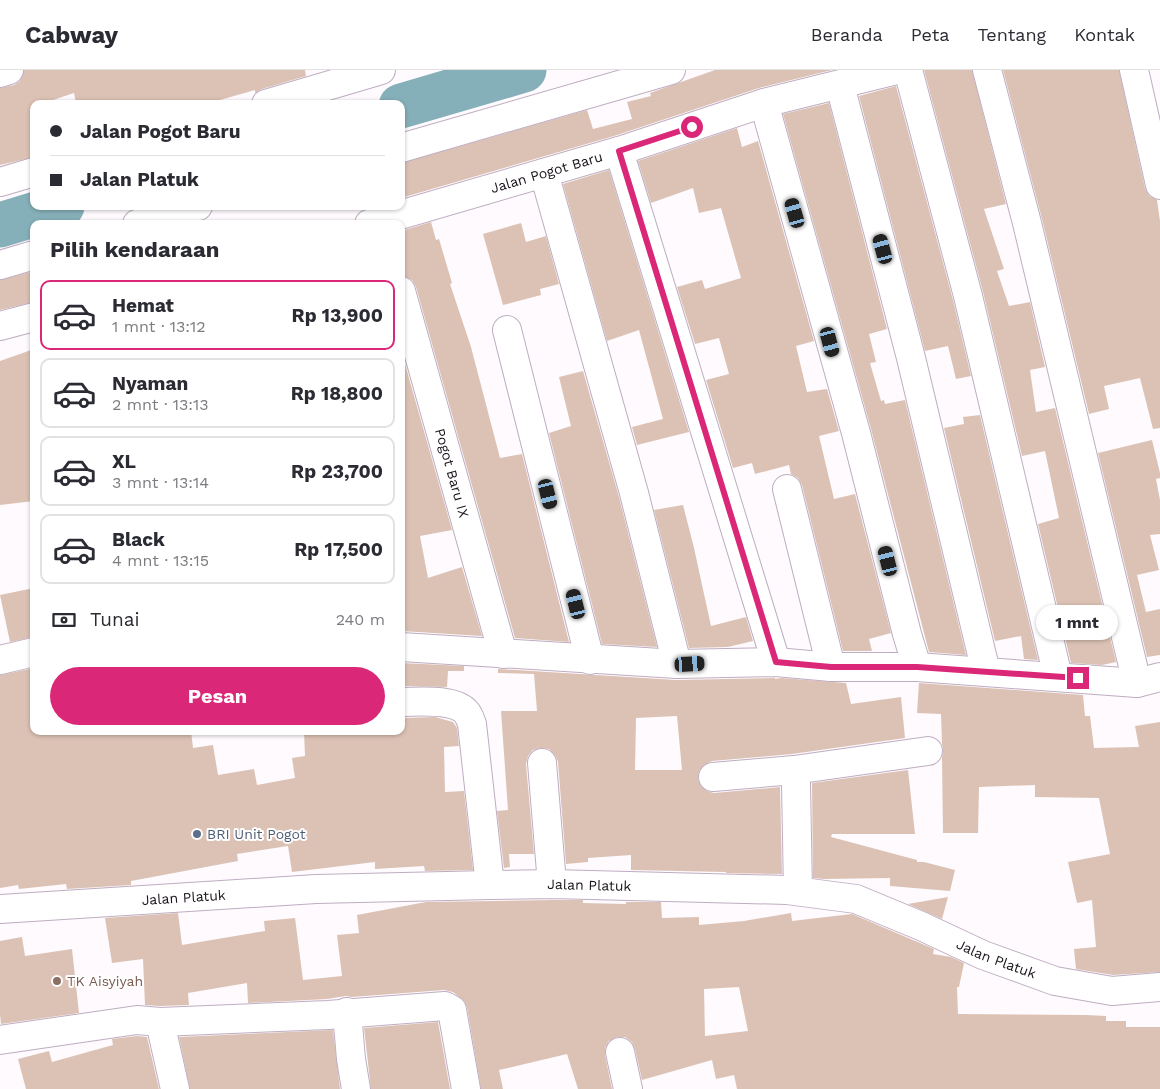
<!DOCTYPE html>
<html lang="id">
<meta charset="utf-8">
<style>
:root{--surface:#fff;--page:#f2f2f3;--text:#2b2b33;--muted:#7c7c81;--line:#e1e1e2;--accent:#db2777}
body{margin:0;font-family:"Work Sans",sans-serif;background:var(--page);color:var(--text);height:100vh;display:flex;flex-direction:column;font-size:19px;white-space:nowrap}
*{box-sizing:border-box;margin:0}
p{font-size:16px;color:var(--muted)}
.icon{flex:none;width:28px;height:28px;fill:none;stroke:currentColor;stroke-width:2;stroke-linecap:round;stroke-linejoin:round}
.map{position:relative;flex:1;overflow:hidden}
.drawer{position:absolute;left:30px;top:150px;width:375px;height:515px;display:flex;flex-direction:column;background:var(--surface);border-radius:10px;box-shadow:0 1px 4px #0004}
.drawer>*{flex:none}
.top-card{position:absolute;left:30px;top:30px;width:375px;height:110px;border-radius:10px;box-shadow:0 1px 4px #0004;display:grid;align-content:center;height:110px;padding:0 20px;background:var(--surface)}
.end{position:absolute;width:22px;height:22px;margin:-11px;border:6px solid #db2777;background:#fff;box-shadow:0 0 0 2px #fff}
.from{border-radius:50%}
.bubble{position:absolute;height:35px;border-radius:18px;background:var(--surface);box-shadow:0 1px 4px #0004;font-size:16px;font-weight:700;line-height:35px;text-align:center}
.car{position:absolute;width:15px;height:30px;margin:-15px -8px;border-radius:6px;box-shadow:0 0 4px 1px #0007;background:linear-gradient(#222 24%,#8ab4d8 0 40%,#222 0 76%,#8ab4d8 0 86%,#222 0)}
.top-card b{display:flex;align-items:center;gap:18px;height:48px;font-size:19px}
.top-card b+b{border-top:1px solid var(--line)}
.top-card i{width:12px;height:12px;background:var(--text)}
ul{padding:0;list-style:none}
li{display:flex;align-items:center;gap:15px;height:70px;margin:0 10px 8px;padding:0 10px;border:2px solid var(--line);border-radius:10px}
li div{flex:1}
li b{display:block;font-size:19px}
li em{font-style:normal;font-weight:700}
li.on{border-color:var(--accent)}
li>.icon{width:45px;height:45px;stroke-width:1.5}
h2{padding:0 20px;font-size:22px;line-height:60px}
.pay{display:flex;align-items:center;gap:12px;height:55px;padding:0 20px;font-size:19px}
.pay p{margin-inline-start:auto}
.cta{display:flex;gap:10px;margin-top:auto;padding:10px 20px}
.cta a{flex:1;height:58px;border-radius:30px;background:var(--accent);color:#fff;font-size:20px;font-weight:700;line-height:58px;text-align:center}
header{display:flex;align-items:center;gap:30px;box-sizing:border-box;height:70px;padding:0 25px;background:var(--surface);border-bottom:1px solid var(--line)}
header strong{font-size:24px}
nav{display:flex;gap:28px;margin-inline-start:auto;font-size:18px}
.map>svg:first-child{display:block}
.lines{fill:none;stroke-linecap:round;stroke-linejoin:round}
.river{stroke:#86b0b9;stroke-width:45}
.building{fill:#dcc2b4;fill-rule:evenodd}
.minor-casing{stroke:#beadc1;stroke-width:30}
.minor{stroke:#fff;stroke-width:28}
.route{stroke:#db2777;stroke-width:6}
.service-dot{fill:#5c6f8a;stroke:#fff;stroke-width:2}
.education-dot{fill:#8d6e63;stroke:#fff;stroke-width:2}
.labels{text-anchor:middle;stroke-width:4;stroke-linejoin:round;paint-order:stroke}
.street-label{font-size:14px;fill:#1a141b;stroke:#fff}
.service-label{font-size:14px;fill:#4e5e75;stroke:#fff;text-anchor:start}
.education-label{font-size:14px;fill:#785e54;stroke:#fff;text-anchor:start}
</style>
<header>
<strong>Cabway</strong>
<nav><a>Beranda</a><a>Peta</a><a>Tentang</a><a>Kontak</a></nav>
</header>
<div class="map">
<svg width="1160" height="1019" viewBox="0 0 1160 1019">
<rect width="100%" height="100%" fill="#fefafe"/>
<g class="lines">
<g class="river">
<path d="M401 36 524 0"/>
<path d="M0 155 62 136"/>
</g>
</g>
<g class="building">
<path d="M24 0H305L306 6 262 19 255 23V20L206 34H76L74 23 41 34H34V87L0 95V18L14 15 20 11Z"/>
<path d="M715 0H832L759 18 614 66 401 128V93L587 40 593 59 632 49 627 32 651 26 650 23Z"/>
<path d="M924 0H972L1006 134 984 139 1004 199 997 201 1009 236 1030 232 1045 297 1030 300 1036 342 1055 338 1116 592 1102 595 1071 593 1038 454 1059 448 1045 381 1022 386 983 222Z"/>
<path d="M1003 0H1119L1145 118 1149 126 1157 130 1160 151V358L1153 359 1140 308 1104 316 1109 339 1089 344 1042 149Z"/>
<path d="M896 16 953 230 971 306 956 309 948 276 925 281 859 26Z"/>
<path d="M829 33 887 259 869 264 876 292 870 293 881 331 884 330 885 334 905 330 966 585 929 582 871 359 783 44Z"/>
<path d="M737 58 742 77 758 71 814 271 796 276 807 322 827 319 839 361 819 366 834 429 855 424 891 563 869 569 872 581H843L802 415 798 408 791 404 789 395 755 404 752 393 733 398 706 310 729 304 719 268 695 274 677 217 702 210 705 219 741 208 721 138 699 143 693 118 651 133 638 91Z"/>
<path d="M609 100 689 362 637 375 632 357 663 349 639 260 607 271 563 114Z"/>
<path d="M431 152 436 170 439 169 452 213 450 214 471 277 500 388 522 384 569 572 515 568 416 217 412 210 401 206V161Z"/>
<path d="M521 153 526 172 546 166 559 214 540 219 541 225 503 235 483 164Z"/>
<path d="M34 201V232L0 240V210Z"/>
<path d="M34 279V431L0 435V291Z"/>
<path d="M401 280 452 460 420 466 428 508 462 497 482 566 401 561Z"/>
<path d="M583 301 619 427 657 577 602 574 549 363 571 356 559 307Z"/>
<path d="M980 345 1038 590 1024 589 1021 566 995 571 944 358 964 354 963 347Z"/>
<path d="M1152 370 1160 403V408L1156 409 1160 430V464L1150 465 1159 500 1137 505 1146 542 1160 539V585L1147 587 1098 383Z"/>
<path d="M683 435 694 478 711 556 746 547 753 571 728 577 689 578 654 440Z"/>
<path d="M34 518V567L10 572 0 525Z"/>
<path d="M401 593 464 596V601H448L447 617 401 616Z"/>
<path d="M34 598V661H191L193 678 213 675 218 705 254 699 257 715 295 708 292 688 305 686 304 661H401V648L435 647 453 652 457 658 459 676 444 677 445 722 464 721 473 800 425 801 424 796 375 799V792L292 802 288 776 237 784 238 791 131 811V815L67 819 66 814 19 819 18 815 0 818V605Z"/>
<path d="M498 599 676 610 775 608V609L781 608 846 613 851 634 901 627 905 668 792 684 712 691 704 695 699 701 698 709 701 716 707 721 714 723 780 717 782 804 726 803V802L631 800V785L588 788V792L566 794 558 692 555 685 549 679 540 678 533 680 528 686 526 694 534 784H509L510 797 504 798 497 741 508 740 501 641H537L534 604 498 603ZM677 646 682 700H635L636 648Z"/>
<path d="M919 613 1083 625 1085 646H1090L1094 678 1139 677 1135 656 1160 652V902L1113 905 1076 899 1074 879 1096 877 1092 830 1077 833 1068 792 1110 784 1099 728 1035 727V715L979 717 978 763H943L942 688 943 679 942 674 941 644 917 643Z"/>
<path d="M908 700 915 764H832L831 767 917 790V792H924L955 800 950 821 890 816V808L824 809 813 808 812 713Z"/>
<path d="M948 827 942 849 908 834Z"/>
<path d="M552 830H583V833L626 834V832H661L662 848 699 847V855L744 851 791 843 792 851 852 844 934 879 933 884 951 887 964 893 959 917H957L958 944 1086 945 1106 946V951H1126V957H1160V1019H737L734 1005 716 1009 712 990 642 1010 635 979 632 972 625 967H617L609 971 605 978V985L612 1019H578L567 984 499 1000 503 1019H481L467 937 464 931 453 922 444 920 352 927 346 926 327 929 248 933 247 913 188 923 189 935 160 936 145 935 143 889 112 893 105 848 178 843 182 875 265 861 264 851 295 848 303 910 342 906 337 865 359 863 357 845 426 832ZM739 917 748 961 705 966 704 919Z"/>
<path d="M22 867 25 886 72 879 79 943 1 954 0 944V871Z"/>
<path d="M438 952 450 1019H371L364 958Z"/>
<path d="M333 960 340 1019H190L179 967Z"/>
<path d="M137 966 147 967 159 1019H26L18 989 49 981 52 992 113 975 112 969Z"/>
</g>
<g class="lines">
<g class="minor-casing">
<g id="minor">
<path d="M908 0 968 226 1058 607"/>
<path d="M987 0 1027 153 1137 613"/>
<path d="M1134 0 1160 115"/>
<path d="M0 3 9 0"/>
<path d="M840 15 911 288 986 602"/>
<path d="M764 33 856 363 907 564 917 597"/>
<path d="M266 34 381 0"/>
<path d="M401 78 671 0"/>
<path d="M619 81 776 592"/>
<path d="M544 103 634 423 677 594"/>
<path d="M0 112 34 102"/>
<path d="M137 154 198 136"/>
<path id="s1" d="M369 154 619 81 764 33 897 0"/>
<path d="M0 195 34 185"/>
<path id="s2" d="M401 221 503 584"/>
<path d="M0 256 34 247"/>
<path d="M507 260 590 590"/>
<path d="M787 419 831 597"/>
<path d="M401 577 677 594 776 592 831 597H917L1137 613 1160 607"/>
<path d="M0 590 34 582"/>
<path d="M401 632C419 632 455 628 467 643 469 646 471 651 472 654L490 815"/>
<path d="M542 693 552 814"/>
<path d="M713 707 794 700"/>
<path d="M798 821 796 714 794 700 928 681"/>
<path id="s3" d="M0 839 316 819 490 815 552 814 787 820 856 829 921 856 983 885 1055 911 1112 921 1160 917"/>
<path d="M347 942 351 989 356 1019"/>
<path d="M160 952 175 1019"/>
<path d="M0 970 137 950 160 952 328 945 445 936 452 940 466 1019"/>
<path d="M620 982 628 1019"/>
</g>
</g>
<use href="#minor" class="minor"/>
</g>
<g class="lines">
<path class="route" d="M692 57 619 81 776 592 831 597H917L1078 608"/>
</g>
<circle class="service-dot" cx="197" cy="764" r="5"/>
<circle class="education-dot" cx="57" cy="911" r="5"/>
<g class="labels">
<g class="street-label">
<text dy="5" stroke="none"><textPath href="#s1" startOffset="185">Jalan Pogot Baru</textPath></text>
<text dy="5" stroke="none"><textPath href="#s2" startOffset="189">Pogot Baru IX</textPath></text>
<text dy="5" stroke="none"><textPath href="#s3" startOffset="590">Jalan Platuk</textPath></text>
<text dy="5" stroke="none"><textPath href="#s3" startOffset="184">Jalan Platuk</textPath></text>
<text dy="5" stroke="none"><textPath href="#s3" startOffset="1010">Jalan Platuk</textPath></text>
</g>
<g class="service-label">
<text x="207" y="769">BRI Unit Pogot</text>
</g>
<g class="education-label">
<text x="67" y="916">TK Aisyiyah</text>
</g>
</g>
</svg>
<i class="end from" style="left:692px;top:57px"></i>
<i class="end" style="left:1078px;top:608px"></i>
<div class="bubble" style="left:1036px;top:535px;width:82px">1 mnt</div>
<i class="car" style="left:795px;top:143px;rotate:344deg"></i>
<i class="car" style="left:883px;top:179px;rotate:345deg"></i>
<i class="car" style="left:830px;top:272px;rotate:165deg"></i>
<i class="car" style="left:548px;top:424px;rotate:166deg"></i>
<i class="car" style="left:888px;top:491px;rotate:346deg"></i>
<i class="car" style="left:576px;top:534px;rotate:346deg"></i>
<i class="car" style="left:690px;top:594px;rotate:87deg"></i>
<div class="top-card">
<b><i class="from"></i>Jalan Pogot Baru</b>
<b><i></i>Jalan Platuk</b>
</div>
<section class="drawer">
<h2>Pilih kendaraan</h2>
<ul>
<li class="on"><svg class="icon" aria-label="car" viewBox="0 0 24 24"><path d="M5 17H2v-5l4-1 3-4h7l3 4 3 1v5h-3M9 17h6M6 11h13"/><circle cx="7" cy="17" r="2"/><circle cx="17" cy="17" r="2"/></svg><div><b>Hemat</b><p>1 mnt · 13:12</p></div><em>Rp 13,900</em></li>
<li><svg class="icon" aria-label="car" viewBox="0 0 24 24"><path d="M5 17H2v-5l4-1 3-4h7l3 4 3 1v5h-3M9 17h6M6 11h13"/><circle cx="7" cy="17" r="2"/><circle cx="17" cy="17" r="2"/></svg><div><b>Nyaman</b><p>2 mnt · 13:13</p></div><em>Rp 18,800</em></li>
<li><svg class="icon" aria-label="car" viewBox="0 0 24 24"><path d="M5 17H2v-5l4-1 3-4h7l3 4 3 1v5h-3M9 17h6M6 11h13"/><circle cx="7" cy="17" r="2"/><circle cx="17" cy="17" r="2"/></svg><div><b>XL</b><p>3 mnt · 13:14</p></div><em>Rp 23,700</em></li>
<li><svg class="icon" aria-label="car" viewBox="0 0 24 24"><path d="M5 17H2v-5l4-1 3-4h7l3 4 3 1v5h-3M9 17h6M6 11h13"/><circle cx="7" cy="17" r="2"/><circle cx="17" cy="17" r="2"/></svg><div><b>Black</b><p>4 mnt · 13:15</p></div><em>Rp 17,500</em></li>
</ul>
<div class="pay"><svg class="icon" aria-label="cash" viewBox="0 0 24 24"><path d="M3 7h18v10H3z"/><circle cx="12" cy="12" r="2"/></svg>Tunai<p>240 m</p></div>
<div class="cta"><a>Pesan</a></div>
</section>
</div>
